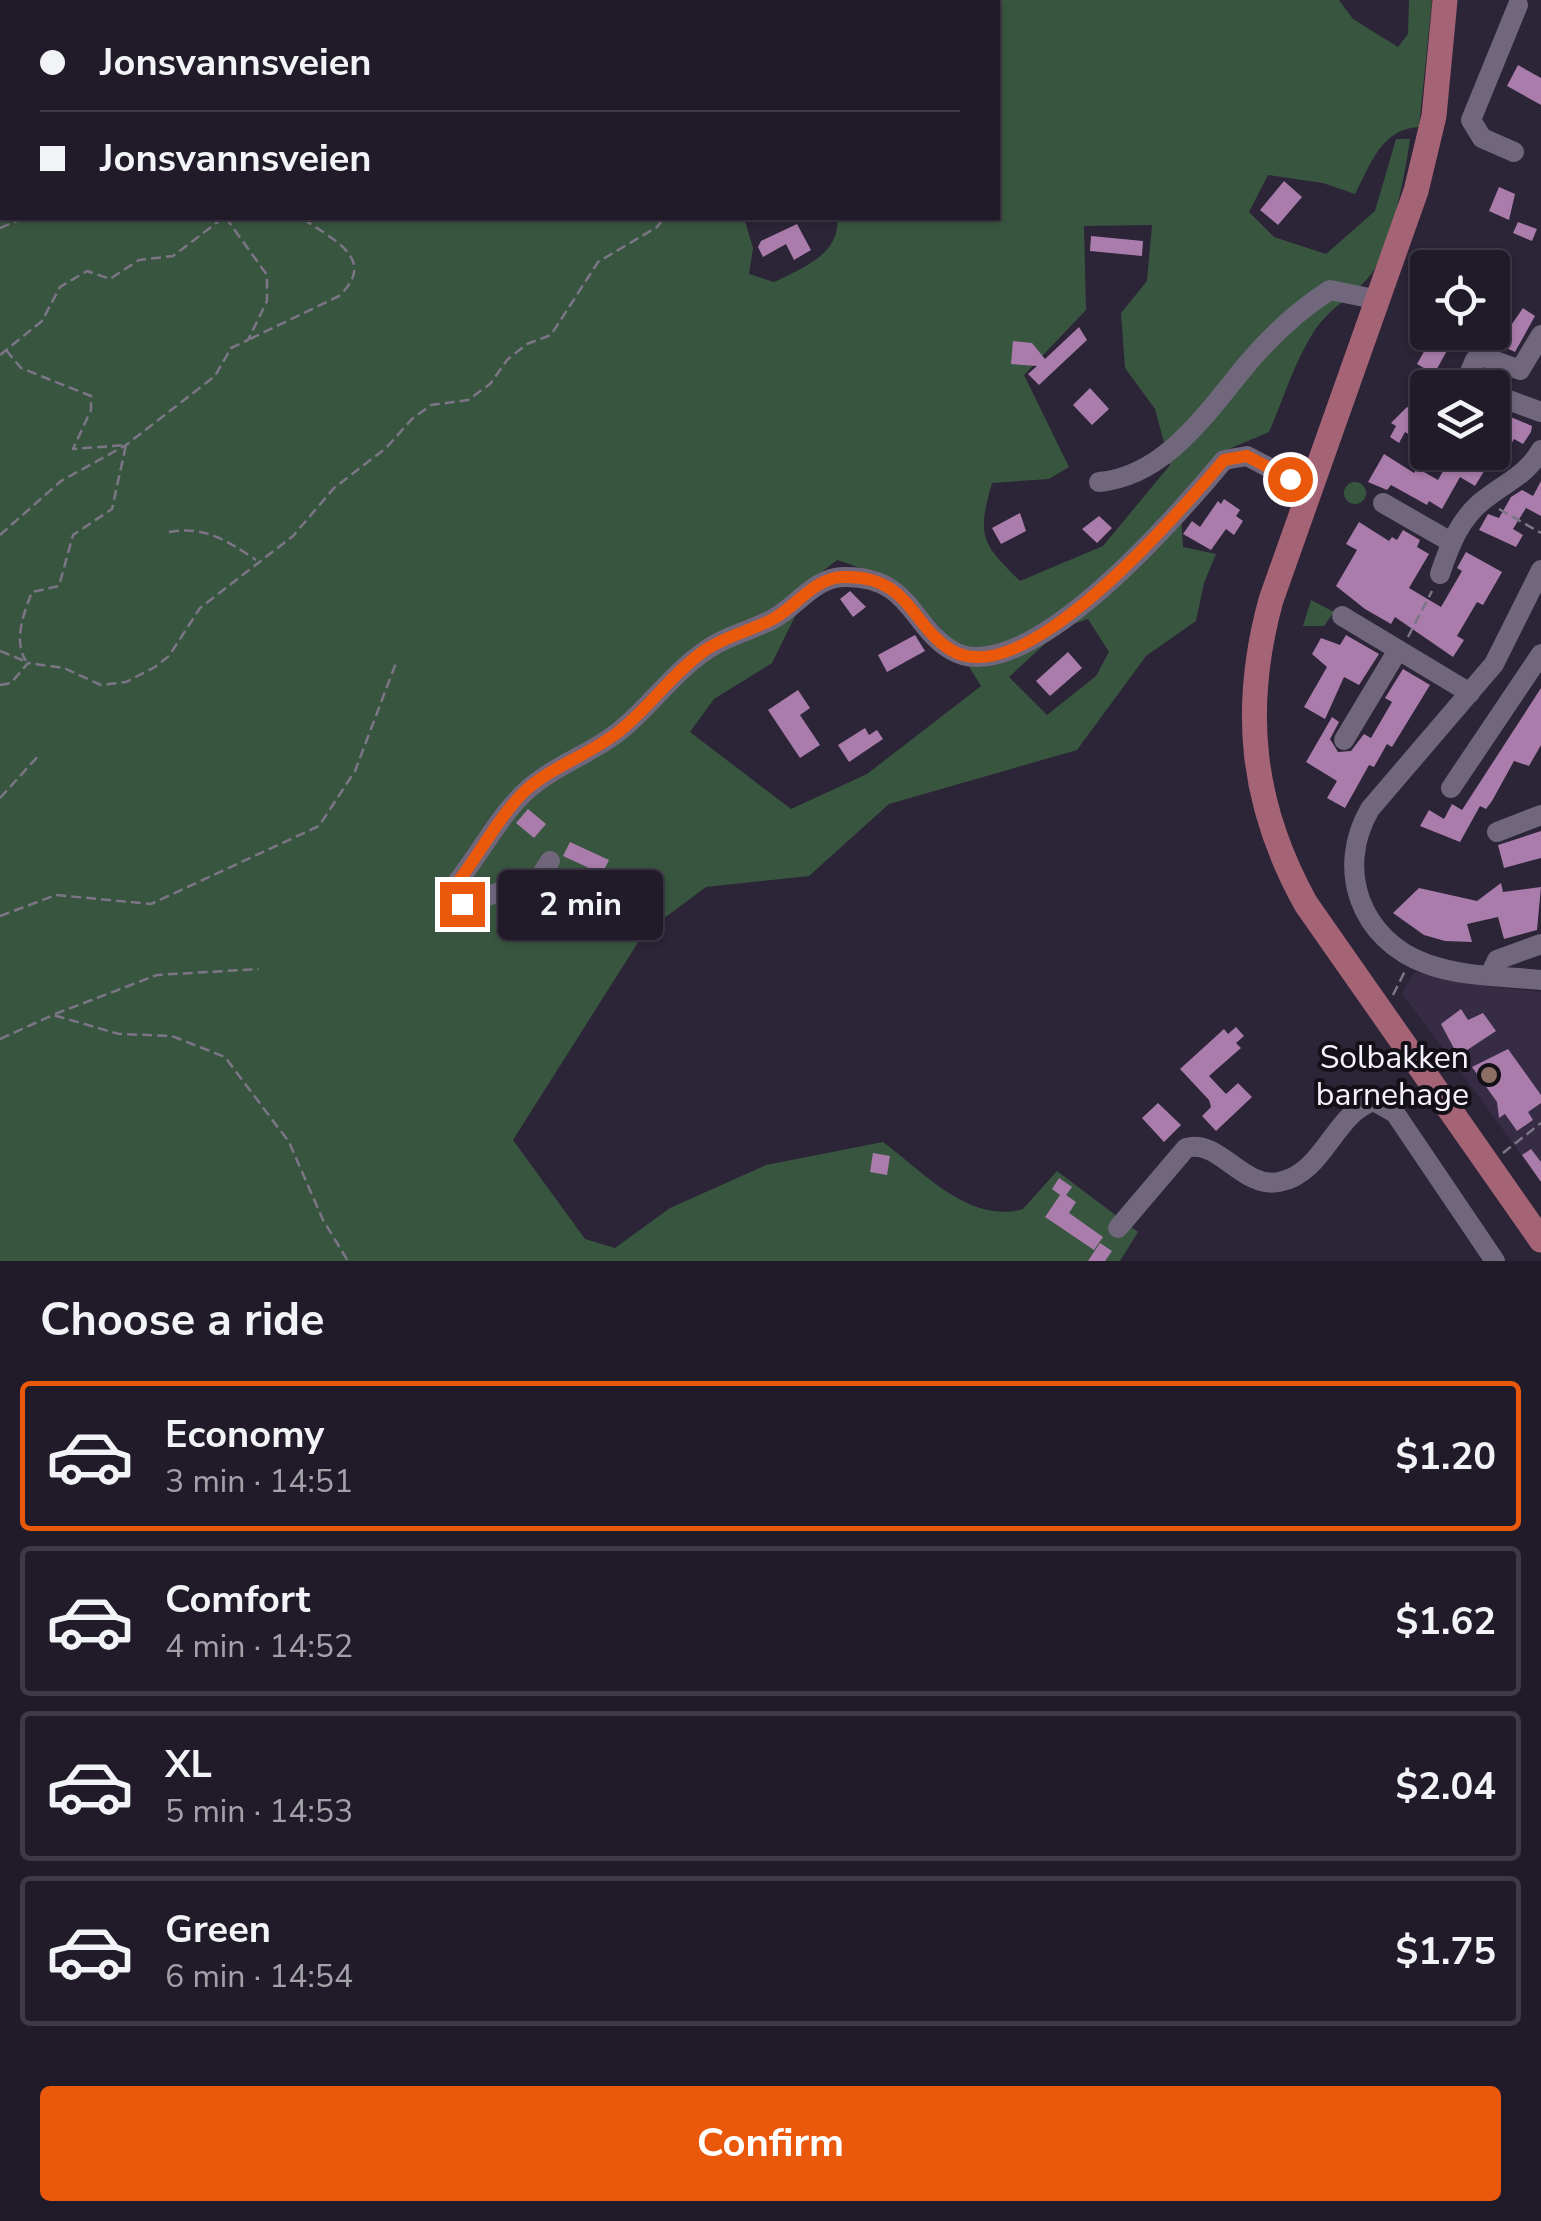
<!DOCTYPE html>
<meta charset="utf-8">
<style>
:root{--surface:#211b29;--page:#292431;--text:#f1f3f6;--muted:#a2a1a8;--line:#3e3946;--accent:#ea580c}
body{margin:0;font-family:"Nunito Sans",sans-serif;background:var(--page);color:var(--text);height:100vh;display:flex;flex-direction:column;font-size:38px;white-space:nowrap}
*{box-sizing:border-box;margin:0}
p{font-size:32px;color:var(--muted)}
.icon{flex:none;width:55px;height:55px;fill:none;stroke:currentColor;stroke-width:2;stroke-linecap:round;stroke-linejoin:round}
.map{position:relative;height:1261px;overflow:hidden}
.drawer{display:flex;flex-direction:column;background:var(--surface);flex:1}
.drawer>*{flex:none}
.guide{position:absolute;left:0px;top:0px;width:1000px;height:220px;box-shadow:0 2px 8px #0004,0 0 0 2px var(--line);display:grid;align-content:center;height:220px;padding:0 40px;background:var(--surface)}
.fabs{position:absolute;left:1410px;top:250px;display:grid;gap:20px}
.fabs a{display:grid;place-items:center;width:100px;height:100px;border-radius:10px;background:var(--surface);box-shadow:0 2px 8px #0004,0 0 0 2px var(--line);font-size:50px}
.end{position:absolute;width:45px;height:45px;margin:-22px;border:12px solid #ea580c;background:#fff;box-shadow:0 0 0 5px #fff}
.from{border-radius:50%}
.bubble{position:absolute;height:70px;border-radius:10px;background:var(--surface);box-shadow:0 2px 8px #0004,0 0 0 2px var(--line);font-size:32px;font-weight:700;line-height:70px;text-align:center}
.guide b{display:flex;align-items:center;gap:35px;height:95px;font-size:38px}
.guide b+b{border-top:2px solid var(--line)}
.guide i{width:25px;height:25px;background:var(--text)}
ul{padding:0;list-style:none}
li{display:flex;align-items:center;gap:30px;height:150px;margin:0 20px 15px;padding:0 20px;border:5px solid var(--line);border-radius:10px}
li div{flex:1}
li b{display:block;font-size:38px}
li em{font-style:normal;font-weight:700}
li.active{border-color:var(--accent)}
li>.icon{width:90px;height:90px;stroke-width:1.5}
h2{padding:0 40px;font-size:45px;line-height:120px}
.primary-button{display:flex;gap:20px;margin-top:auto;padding:20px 40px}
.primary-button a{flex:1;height:115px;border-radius:10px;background:var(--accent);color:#fff;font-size:40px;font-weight:700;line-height:115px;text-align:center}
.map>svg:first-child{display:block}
.built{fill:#372c45}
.green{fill:#38563f;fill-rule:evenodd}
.building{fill:#a97cab}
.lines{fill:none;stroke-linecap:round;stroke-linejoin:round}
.path{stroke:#7c7586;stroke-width:2.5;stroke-dasharray:10 5;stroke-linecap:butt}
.minor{stroke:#70677d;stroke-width:20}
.major{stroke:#a56376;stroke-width:25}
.route{stroke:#ea580c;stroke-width:12}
.education-dot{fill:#8d6e63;stroke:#131018;stroke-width:4}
.labels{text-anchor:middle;stroke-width:8;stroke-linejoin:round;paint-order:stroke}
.poi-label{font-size:32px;fill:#f6f1fe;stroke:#131018;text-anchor:end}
</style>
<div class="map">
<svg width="1541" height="1261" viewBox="0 0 1541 1261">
<rect width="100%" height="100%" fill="#2c2437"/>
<path class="built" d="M1415 972 1467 984 1541 992V1169L1537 1176 1402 993Z"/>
<g class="green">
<path d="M0 0H1339L1353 19 1398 47 1408 34 1409 0H1432L1419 127C1381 129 1371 164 1355 194L1323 183 1268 175 1249 212 1274 237 1326 254 1375 211 1396 139H1410C1405 175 1392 244 1372 273 1354 297 1328 308 1313 333 1294 363 1283 400 1269 432L1229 449 1180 502 1183 547 1216 554 1204 583 1196 621 1146 656 1077 750 889 804 809 876 706 887 644 933 513 1140 585 1239 615 1248 670 1208 766 1165 883 1142C921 1170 970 1225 1023 1209L1057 1171 1138 1232 1120 1261H0ZM2 2H998V218H837C841 254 801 269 774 282L749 274 753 248 744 218H2ZM1152 225 1147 281 1121 313 1125 368 1155 409 1170 465 1103 546 1020 581C981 543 977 536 992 483L1049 479 1069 467 1024 375 1086 310 1084 226ZM837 560C906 580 946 627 981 686L867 774 791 809 690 732 714 699 772 663 814 578ZM1088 619 1109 652 1096 676 1047 715 1009 677 1062 628Z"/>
<circle cx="1355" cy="493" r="11"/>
<path d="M1311 600 1334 612 1324 626H1303Z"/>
</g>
<g class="building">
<path d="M1518 65 1541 78V105L1507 86Z"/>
<path d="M1284 181 1302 197 1278 225 1260 210Z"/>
<path d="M1499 187 1515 194 1509 220 1489 211Z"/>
<path d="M1518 222 1537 229 1532 241 1513 233Z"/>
<path d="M797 224 811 250 794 260 786 244 763 257 758 247 761 241Z"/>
<path d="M1091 236 1143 241 1142 256 1090 251Z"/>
<path d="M1523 308 1535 316 1515 352 1473 332H1492V313L1512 324Z"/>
<path d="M1079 327 1087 340 1039 385 1028 374 1037 366 1011 364 1013 341 1032 343 1045 359Z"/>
<path d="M1431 339 1448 349 1434 374 1417 364Z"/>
<path d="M1090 388 1109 409 1092 425 1073 405Z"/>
<path d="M1407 407 1417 413 1413 419 1428 429 1420 441 1405 432 1399 443 1390 437 1396 426 1391 423Z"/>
<path d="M1492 409 1532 426 1531 432 1523 444 1514 439 1502 460 1494 455 1475 486 1460 477 1442 509 1429 501 1427 505 1391 485 1387 490 1368 482 1384 454 1414 473 1417 468 1438 480 1453 454 1492 452Z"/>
<path d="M1541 481V516L1526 508 1513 529 1523 535 1516 547 1479 530 1488 514 1499 518 1511 497 1522 490 1533 496Z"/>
<path d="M1224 499 1240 510 1236 516 1243 521 1234 535 1226 529 1211 550 1183 534 1192 521 1200 527 1218 501 1221 504Z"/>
<path d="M1020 513 1026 531 1001 544 992 528Z"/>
<path d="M1099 516 1112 528 1097 543 1082 529Z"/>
<path d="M1359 522 1389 541 1392 537 1397 540 1403 530 1420 540 1417 547 1429 554 1409 588 1441 607 1462 571 1457 568 1466 552 1502 572 1483 605 1477 602 1457 636 1464 640 1453 657 1395 617 1391 624 1365 609 1336 586 1357 550 1346 544Z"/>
<path d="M850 591 866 607 853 617 840 599Z"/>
<path d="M915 635 925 651 887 672 878 655Z"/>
<path d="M1346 635 1379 654 1359 685 1344 677 1325 719 1304 707 1327 667 1312 654 1321 638 1340 645Z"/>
<path d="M1068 652 1082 668 1050 696 1036 681Z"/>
<path d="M1403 669 1430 685 1392 747 1387 744 1374 767 1369 765 1345 808 1327 798 1337 781 1306 762 1332 717 1339 722 1330 739 1338 752 1351 751 1364 734 1371 738 1392 702 1385 698Z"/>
<path d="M1541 688V745L1529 766 1514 761 1492 801 1486 809 1480 806 1460 842 1420 826 1429 810 1444 819 1452 804 1462 810Z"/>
<path d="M798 690 810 708 800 715 820 745 800 758 768 710Z"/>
<path d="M865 728 869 735 877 730 883 739 849 762 838 745Z"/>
<path d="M528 809 546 824 534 838 516 823Z"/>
<path d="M1541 831V858L1504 868 1498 845Z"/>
<path d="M570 842 609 860 602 874 563 856Z"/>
<path d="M1501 883 1503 892 1541 887 1537 930 1504 939 1498 917 1467 924 1472 942 1445 941 1424 935 1393 913 1419 888 1477 901Z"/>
<path d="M1461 1009 1468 1020 1483 1013 1496 1031 1458 1056 1441 1024Z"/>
<path d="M1236 1027 1244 1036 1236 1043 1241 1048 1209 1076 1226 1094 1238 1083 1252 1097 1216 1131 1202 1116 1211 1107 1209 1100 1180 1069 1224 1029 1228 1034Z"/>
<path d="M1508 1049 1541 1095V1103L1528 1112 1533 1120 1517 1131 1505 1114 1499 1118 1497 1102 1472 1067Z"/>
<path d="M1158 1103 1181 1125 1164 1142 1142 1118Z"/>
<path d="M1531 1149 1541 1162V1182L1522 1155Z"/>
<path d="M873 1153 890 1156 887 1175 870 1172Z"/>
<path d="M1059 1178 1072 1187 1066 1195 1076 1202 1069 1213 1103 1237 1094 1250 1045 1217 1060 1195 1052 1189Z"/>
<path d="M1100 1243 1112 1251 1105 1261H1088Z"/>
</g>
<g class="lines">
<g class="path">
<path d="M399 2 402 0"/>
<path d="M525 2 533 0"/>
<path d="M660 2 665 0"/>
<path d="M967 2 970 0"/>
<path d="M0 228 24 218"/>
<path d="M250 339 339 296C380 258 329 238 302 218"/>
<path d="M6 350 21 368 91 396V410L73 449 126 445 112 509 73 535 59 586 32 592C24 612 13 641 26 661"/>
<path d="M0 355 42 321 60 287 87 271 110 279 139 260 173 256 223 218"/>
<path d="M1499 509 1541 533"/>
<path d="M169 532C206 526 226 540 256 560"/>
<path d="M0 535 61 481 126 445 215 376 231 348 248 340 267 301V275L226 218"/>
<path d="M1408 637 1432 591"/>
<path d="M0 651 27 662"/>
<path d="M0 685 11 683 28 663 64 668 101 685 126 682 155 667 169 656 200 608 293 536 334 488 386 448 412 419 431 405 468 400 490 384 507 360 527 344 551 335 598 262 657 227 664 218"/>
<path d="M0 798 40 754"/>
<path d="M0 916 56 895 151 904 319 826 355 771 396 663"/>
<path d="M1393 995 1405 971"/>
<path d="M55 1014 157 975 259 969"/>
<path d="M0 1039 53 1015 119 1034 172 1036 225 1057 289 1142 323 1220 348 1261"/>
<path d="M1503 1153 1541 1123"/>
</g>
<g class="minor">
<path d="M1514 152 1482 138 1471 120 1518 5"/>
<path d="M1480 388 1469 374 1475 360 1485 357 1520 370 1541 335"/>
<path d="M1492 394 1541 412"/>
<path d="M1099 482C1166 476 1208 411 1248 363 1271 336 1300 309 1330 290L1379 300"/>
<path d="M1383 503 1451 542"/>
<path d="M1541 570 1494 664 1370 809C1335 869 1360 940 1427 964 1462 977 1504 976 1541 980"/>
<path d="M1440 574C1450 544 1461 515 1489 496 1509 481 1528 473 1541 450"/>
<path d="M1342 616 1470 693"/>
<path d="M1344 740 1398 650"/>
<path d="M1451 788 1541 654"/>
<path d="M1497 832 1541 815"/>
<path d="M550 861 538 880 462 904 458 881C480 853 500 815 526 791 554 765 594 753 622 729 651 705 673 673 705 651 725 636 751 631 773 619 797 606 814 578 843 577 910 575 911 626 951 650 1025 695 1183 509 1224 460L1247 456 1310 489"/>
<path d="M1490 975 1497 960 1541 944"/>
<path d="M1118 1228 1186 1148C1219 1138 1242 1189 1279 1182 1324 1174 1334 1113 1374 1101L1395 1113 1495 1261"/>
</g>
<path class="major" d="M1445 0 1434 116 1416 191 1271 600C1241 709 1251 805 1306 904L1541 1240"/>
</g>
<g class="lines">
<path class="route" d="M462 904 458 882C480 853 500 815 526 790 554 765 594 753 622 729 651 705 673 673 704 651 725 636 751 631 773 619 797 606 814 578 843 577 910 575 911 626 951 650 1025 695 1182 509 1224 460L1247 456 1290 479"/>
</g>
<circle class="education-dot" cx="1489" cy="1075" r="10"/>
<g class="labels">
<g class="poi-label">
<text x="1469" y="1068">Solbakken<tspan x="1469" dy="37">barnehage</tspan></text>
</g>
</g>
</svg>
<div class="fabs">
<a><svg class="icon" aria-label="locate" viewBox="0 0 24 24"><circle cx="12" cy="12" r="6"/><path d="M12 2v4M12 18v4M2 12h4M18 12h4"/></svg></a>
<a><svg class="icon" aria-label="layers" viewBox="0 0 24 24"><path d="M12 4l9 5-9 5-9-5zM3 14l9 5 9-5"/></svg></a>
</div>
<i class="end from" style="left:1290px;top:479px"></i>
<i class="end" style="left:462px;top:904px"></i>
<div class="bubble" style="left:498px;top:870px;width:165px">2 min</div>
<div class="guide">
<b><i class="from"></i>Jonsvannsveien</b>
<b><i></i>Jonsvannsveien</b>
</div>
</div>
<section class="drawer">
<h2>Choose a ride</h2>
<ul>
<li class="active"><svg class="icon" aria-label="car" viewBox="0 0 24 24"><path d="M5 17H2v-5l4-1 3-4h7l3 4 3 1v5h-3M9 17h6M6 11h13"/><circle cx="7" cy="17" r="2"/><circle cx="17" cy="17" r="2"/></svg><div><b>Economy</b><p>3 min · 14:51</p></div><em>$1.20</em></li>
<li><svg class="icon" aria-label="car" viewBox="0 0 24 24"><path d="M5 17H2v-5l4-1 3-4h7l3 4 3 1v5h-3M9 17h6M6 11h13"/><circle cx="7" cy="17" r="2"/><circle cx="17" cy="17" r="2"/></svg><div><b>Comfort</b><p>4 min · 14:52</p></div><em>$1.62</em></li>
<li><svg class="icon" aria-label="car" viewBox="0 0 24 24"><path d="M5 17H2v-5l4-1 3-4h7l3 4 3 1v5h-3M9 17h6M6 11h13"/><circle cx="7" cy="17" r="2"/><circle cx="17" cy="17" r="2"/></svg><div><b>XL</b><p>5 min · 14:53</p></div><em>$2.04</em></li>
<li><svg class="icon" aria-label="car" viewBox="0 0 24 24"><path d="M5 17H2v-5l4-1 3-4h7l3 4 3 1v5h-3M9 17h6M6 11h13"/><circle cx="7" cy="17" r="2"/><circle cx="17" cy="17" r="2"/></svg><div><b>Green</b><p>6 min · 14:54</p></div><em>$1.75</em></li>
</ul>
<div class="primary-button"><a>Confirm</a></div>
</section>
